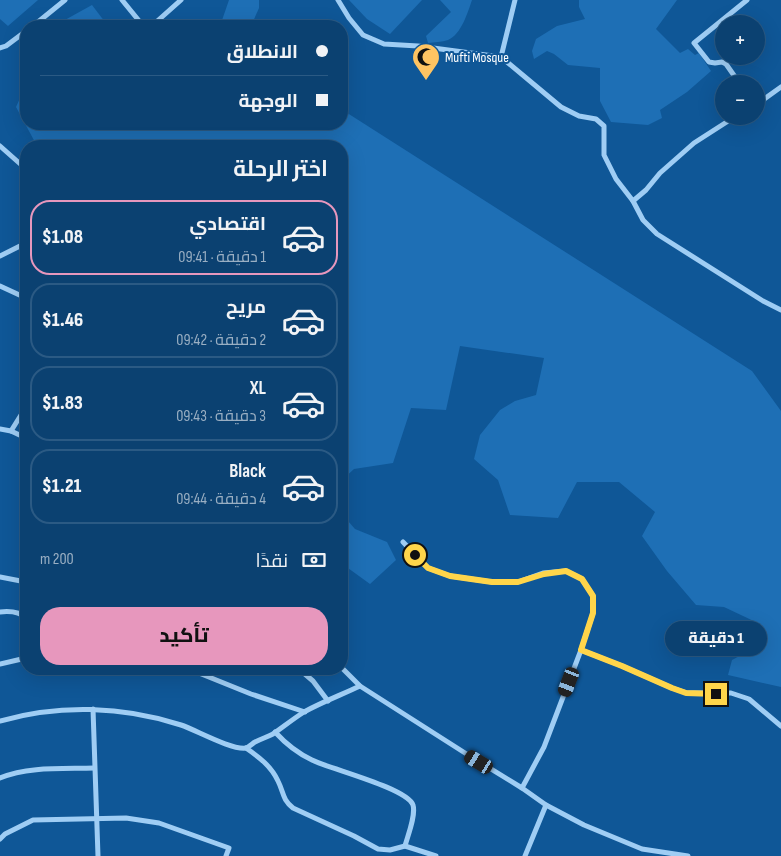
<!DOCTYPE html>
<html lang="ar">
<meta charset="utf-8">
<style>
:root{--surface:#0b4171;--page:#194c79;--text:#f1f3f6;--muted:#9aafc3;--line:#2b5a84;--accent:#e797bd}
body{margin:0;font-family:"Sofia Sans Condensed",Cairo,sans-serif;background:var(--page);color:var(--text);direction:rtl;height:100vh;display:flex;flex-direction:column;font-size:19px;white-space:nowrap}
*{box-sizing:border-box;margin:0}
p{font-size:16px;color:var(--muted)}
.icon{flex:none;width:28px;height:28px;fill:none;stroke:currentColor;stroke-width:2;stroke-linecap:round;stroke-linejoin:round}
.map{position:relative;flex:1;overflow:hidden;direction:ltr}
.panel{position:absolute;left:20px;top:140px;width:328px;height:535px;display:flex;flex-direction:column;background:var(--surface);border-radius:20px;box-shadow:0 5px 20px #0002,0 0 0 1px var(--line);direction:rtl}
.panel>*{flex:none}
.guide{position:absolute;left:20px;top:20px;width:328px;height:110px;border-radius:20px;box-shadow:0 5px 20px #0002,0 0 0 1px var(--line);direction:rtl;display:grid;align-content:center;height:110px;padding:0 20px;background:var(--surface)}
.controls{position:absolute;left:715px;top:15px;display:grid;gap:10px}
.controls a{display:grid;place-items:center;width:50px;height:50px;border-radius:50%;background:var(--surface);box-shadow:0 5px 20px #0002,0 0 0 1px var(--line);font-size:25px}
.end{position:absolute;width:22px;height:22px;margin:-11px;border:6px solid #ffd54a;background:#111;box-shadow:0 0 0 2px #111}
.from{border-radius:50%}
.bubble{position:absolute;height:35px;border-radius:18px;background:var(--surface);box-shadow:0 5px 20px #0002,0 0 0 1px var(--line);font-size:16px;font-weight:800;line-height:35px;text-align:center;direction:rtl}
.car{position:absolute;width:15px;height:30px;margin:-15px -8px;border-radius:6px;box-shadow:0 0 4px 1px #0007;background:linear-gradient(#222 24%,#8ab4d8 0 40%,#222 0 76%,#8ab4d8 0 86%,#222 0)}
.guide b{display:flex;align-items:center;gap:18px;height:48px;font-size:19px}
.guide b+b{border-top:1px solid var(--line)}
.guide i{width:12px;height:12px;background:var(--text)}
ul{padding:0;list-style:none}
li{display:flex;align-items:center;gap:15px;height:75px;margin:0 10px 8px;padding:0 10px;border:2px solid var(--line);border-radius:20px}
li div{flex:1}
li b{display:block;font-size:19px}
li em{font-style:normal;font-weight:800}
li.active{border-color:var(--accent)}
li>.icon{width:45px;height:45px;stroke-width:1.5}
h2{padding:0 20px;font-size:22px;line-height:60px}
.pay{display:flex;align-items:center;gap:12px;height:55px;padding:0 20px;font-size:19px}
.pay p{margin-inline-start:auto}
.action{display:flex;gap:10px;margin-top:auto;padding:10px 20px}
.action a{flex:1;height:58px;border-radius:20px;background:var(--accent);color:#111;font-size:20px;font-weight:800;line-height:58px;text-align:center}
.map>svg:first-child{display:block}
.green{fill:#1e6fb5}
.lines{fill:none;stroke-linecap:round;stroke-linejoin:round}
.minor{stroke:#9fcdf4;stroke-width:5}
.route{stroke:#ffd54a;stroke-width:6}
.labels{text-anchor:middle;stroke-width:4;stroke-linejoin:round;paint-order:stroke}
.poi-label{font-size:14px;fill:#fff;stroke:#0f5797;text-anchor:start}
</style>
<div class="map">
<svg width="781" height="856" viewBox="0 0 781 856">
<rect width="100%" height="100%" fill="#0f5797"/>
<g class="green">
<path d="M0 0H38L8 26 0 19Z"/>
<path d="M229 0H259V8L251 26H220Z"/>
<path d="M349 0H422L390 34 367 19Z"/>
<path d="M440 0H472C468 12 461 35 448 40 442 42 434 42 428 43L426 36 451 12Z"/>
<path d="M579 0H677L656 29 680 53 688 49 695 55 699 53 711 71 687 92 660 110 662 118 648 125 611 122 600 101V68L568 65 554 54 547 51 534 59 532 51 536 39 557 26 585 19 579 7Z"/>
<path d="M92 5 108 26H54Z"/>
<path d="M26 85V124H341V109L752 371 781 411V687L728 675 732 660 749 651 760 624 724 607 696 605 667 571 642 536 655 512 619 482H577L558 518 510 515 498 480 474 459 480 435 500 410 515 401 536 395 544 358 460 346 446 410 411 408 393 463 354 469 341 481V146H38L36 144 16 107Z"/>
<path d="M341 513 355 529 387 542 396 560 370 584 341 563Z"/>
</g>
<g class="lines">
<g class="minor">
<path d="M122 0 140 22 147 25 154 24 181 0"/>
<path d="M338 0 349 18 363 35 384 44 418 46 501 57 561 107 579 116 596 119 604 126V155L616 179 633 201 646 190 660 173 694 143 736 116"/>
<path d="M33 26 65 0"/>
<path d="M0 48 6 46 26 31"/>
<path d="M501 57 515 0"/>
<path d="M740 84 726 64 722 62 715 63 709 62 694 43 747 0"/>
<path d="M756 105 781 87"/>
<path d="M0 146 26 169"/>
<path d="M633 201 643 220 657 234 763 301 781 310"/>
<path d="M0 256 26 243"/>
<path d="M0 286 26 298"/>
<path d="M0 429 11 431 26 438"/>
<path d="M11 431 26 407"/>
<path d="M403 542 428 568 450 576 492 582H518L543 573 566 571 582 579 593 596V613L581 650 544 747 522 788"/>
<path d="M0 577 26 582"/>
<path d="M0 612C9 611 20 612 26 618"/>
<path d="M581 650 622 666 672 688 687 693H731L749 699 781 726"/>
<path d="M0 664 26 658"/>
<path d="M341 667 360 686 465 753 522 788 546 805 584 825 642 849 688 856"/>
<path d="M189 669 251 694 305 712"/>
<path d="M299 669 313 681 328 701"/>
<path d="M93 709 98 856"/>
<path d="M0 721C59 704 123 706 181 725 196 730 231 750 246 748 249 747 253 743 255 742 261 739 267 737 273 734 283 727 293 719 304 712 322 702 341 695 360 686"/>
<path d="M275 732C286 744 297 753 312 760 330 769 407 788 413 805 416 815 408 835 405 846"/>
<path d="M246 748C259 757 271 766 278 781 284 793 282 799 293 808L354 836 378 849 390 850 405 846 436 856"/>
<path d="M0 778C28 766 65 769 94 768"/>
<path d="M0 839 5 834 33 820 126 818 159 823 229 848 226 856"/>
<path d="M525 856 546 805"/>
</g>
</g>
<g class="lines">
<path class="route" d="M415 555 428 568 450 576 492 582H518L544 574 566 571 582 579 593 596V613L581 650 622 666 672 688 686 693 716 694"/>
</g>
<defs>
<g id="mosque-pin" transform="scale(1.4375)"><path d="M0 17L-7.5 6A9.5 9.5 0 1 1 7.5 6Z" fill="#ffc462" stroke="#0f5797"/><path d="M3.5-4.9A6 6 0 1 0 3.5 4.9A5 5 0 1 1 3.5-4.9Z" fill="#111"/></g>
</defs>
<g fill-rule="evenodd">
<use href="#mosque-pin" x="426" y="57"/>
</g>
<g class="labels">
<g class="poi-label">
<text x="445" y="62">Mufti Mosque</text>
</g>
</g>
</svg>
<div class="controls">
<a>+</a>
<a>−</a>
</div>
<i class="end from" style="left:415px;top:555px"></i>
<i class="end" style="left:716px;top:694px"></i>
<div class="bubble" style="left:665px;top:621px;width:102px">1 دقيقة</div>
<i class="car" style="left:569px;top:682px;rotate:201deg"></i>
<i class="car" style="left:479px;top:762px;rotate:301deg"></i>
<div class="guide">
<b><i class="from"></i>الانطلاق</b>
<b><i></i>الوجهة</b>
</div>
<section class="panel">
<h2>اختر الرحلة</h2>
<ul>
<li class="active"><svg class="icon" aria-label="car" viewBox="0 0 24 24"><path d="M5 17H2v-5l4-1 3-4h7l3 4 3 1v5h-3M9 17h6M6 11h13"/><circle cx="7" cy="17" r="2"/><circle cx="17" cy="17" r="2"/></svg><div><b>اقتصادي</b><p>1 دقيقة · 09:41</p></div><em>$1.08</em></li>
<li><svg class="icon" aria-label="car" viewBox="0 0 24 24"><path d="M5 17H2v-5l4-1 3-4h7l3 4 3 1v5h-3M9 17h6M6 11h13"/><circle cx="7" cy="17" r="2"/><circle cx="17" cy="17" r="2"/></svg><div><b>مريح</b><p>2 دقيقة · 09:42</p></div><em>$1.46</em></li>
<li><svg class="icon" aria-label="car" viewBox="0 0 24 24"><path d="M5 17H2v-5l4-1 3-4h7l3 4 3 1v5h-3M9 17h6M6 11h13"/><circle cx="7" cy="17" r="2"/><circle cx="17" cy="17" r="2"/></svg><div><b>XL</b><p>3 دقيقة · 09:43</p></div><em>$1.83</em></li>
<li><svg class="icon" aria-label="car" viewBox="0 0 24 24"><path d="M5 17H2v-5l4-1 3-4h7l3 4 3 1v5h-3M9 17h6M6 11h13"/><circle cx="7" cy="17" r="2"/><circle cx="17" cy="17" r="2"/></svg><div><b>Black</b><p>4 دقيقة · 09:44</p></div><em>$1.21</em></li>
</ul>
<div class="pay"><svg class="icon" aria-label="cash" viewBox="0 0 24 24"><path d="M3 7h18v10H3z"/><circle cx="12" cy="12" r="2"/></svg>نقدًا<p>200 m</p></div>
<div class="action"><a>تأكيد</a></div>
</section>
</div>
